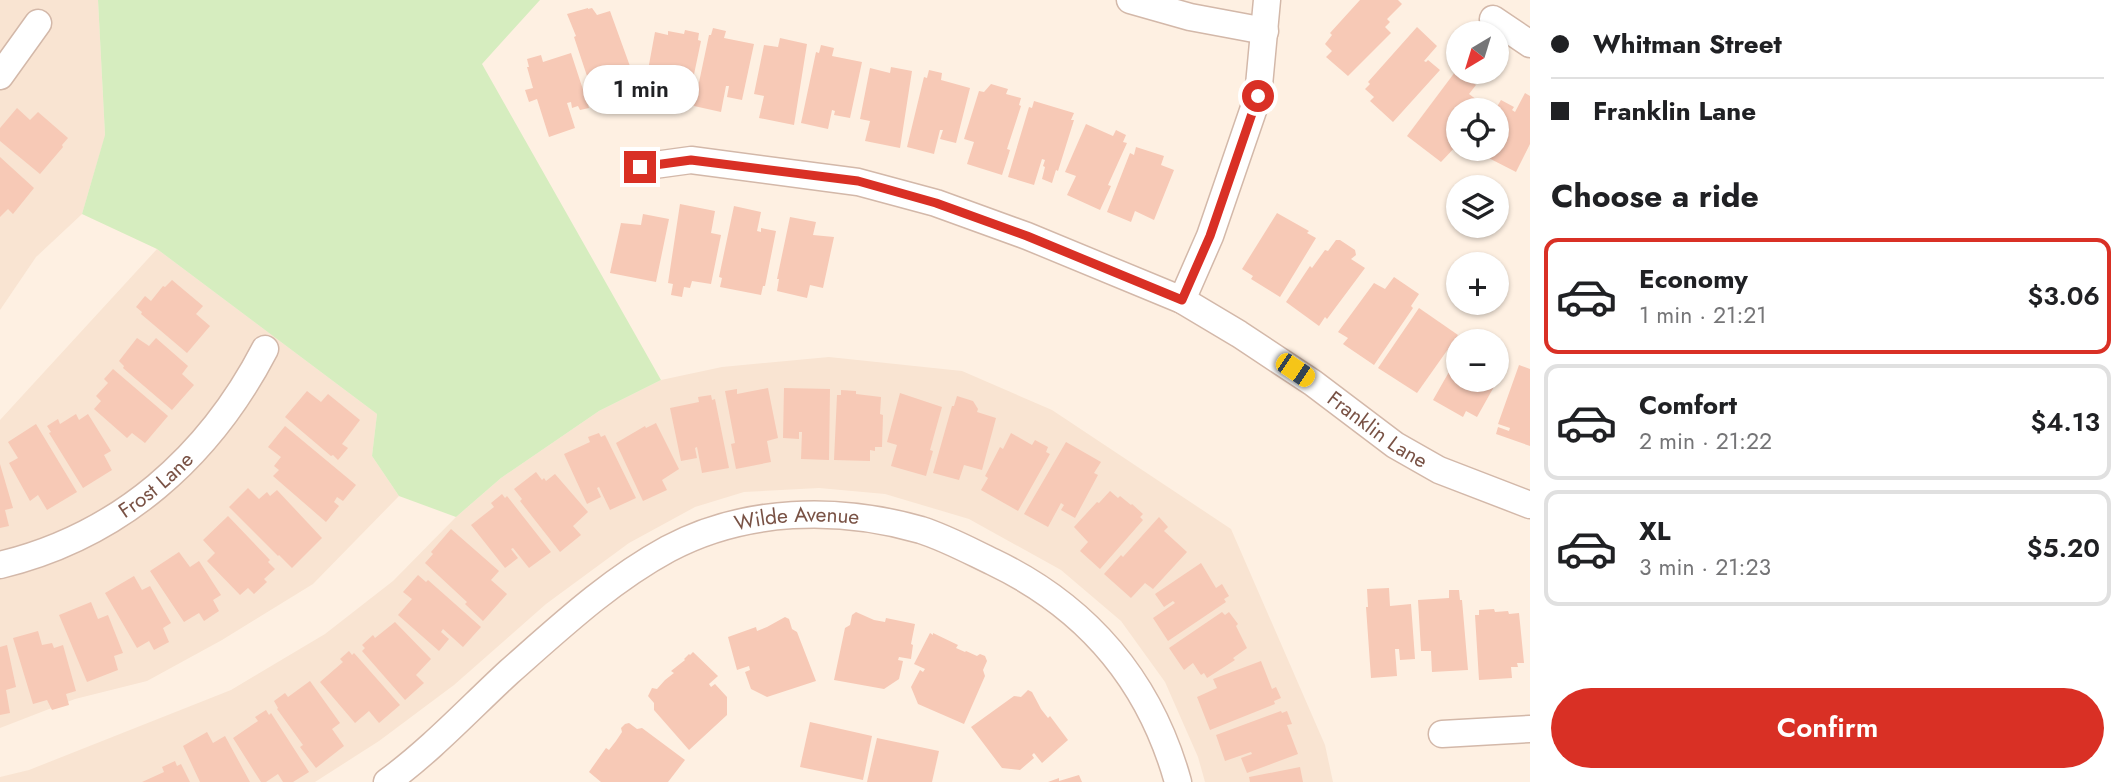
<!DOCTYPE html>
<meta charset="utf-8">
<style>
:root{--surface:#fff;--page:#f6f6f6;--text:#202124;--muted:#757577;--line:#e0e0e0;--accent:#d93025}
body{margin:0;font-family:Jost,sans-serif;background:var(--page);color:var(--text);height:100vh;display:flex;flex-direction:column;font-size:26px;white-space:nowrap}
*{box-sizing:border-box;margin:0}
p{font-size:23px;color:var(--muted)}
.icon{flex:none;width:38px;height:38px;fill:none;stroke:currentColor;stroke-width:2;stroke-linecap:round;stroke-linejoin:round}
.map{position:relative;flex:1;overflow:hidden}
.drawer{display:flex;flex-direction:column;background:var(--surface);width:595px}
.drawer>*{flex:none}
.guide{display:grid;align-content:center;height:154px;padding:0 21px;background:var(--surface)}
.needle{width:46px;rotate:218deg}
.fabs{position:absolute;left:1446px;top:21px;display:grid;gap:14px}
.fabs a{display:grid;place-items:center;width:63px;height:63px;border-radius:50%;background:var(--surface);box-shadow:0 2px 5px #0004;font-size:35px}
.end{position:absolute;width:32px;height:32px;margin:-16px;border:9px solid #d93025;background:#fff;box-shadow:0 0 0 4px #fff}
.from{border-radius:50%}
.bubble{position:absolute;height:49px;border-radius:24px;background:var(--surface);box-shadow:0 2px 5px #0004;font-size:23px;font-weight:600;line-height:49px;text-align:center}
.car{position:absolute;width:21px;height:42px;margin:-21px -10px;border-radius:9px;box-shadow:0 0 5px 2px #0007;background:linear-gradient(#f5c518 24%,#345 0 40%,#f5c518 0 76%,#345 0 86%,#f5c518 0)}
.guide b{display:flex;align-items:center;gap:24px;height:66px;font-size:26px}
.guide b+b{border-top:2px solid var(--line)}
.guide i{width:18px;height:18px;background:var(--text)}
ul{padding:0;list-style:none}
li{display:flex;align-items:center;gap:21px;height:116px;margin:0 14px 10px;padding:0 7px;border:4px solid var(--line);border-radius:14px}
li div{flex:1}
li b{display:block;font-size:26px}
li em{font-style:normal;font-weight:600}
li.active{border-color:var(--accent)}
li>.icon{width:63px;height:63px;stroke-width:1.5}
h2{padding:0 21px;font-size:32px;line-height:84px}
.button{display:flex;gap:14px;margin-top:auto;padding:14px 21px}
.button a{flex:1;height:80px;border-radius:42px;background:var(--accent);color:#fff;font-size:28px;font-weight:600;line-height:80px;text-align:center}
main{display:flex;flex:1;min-height:0}
.map>svg:first-child{display:block}
.residential{fill:#f9e4d2}
.green{fill:#d6edbf}
.building{fill:#f7c9b6}
.lines{fill:none;stroke-linecap:round;stroke-linejoin:round}
.street-casing{stroke:#d3b8a9;stroke-width:29}
.street{stroke:#fff;stroke-width:26}
.route{stroke:#d93025;stroke-width:9}
.labels{text-anchor:middle;stroke-width:6;stroke-linejoin:round;paint-order:stroke}
.street-label{font-size:21px;fill:#795245;stroke:#fff5ea}
</style>
<main>
<div class="map">
<svg width="1530" height="782" viewBox="0 0 1530 782">
<rect width="100%" height="100%" fill="#fef0e2"/>
<g class="residential">
<path d="M0 0H98L105 136 82 214 36 257 0 310Z"/>
<path d="M157 249 377 414 372 456 399 496 313 584 222 640 147 681 75 699 0 728V420Z"/>
<path d="M829 357 962 371 1052 410 1231 529 1325 745 1333 782H1205L1198 757 1165 682 1121 621 1061 570 969 519 885 494 819 488 744 492 695 507 629 543 546 604 454 685 379 741 315 782H0V777L29 770 231 690 325 634 393 581 456 517 501 478 599 411 661 380 722 367Z"/>
</g>
<path class="green" d="M98 0H540L482 64 661 380 599 411 501 478 456 517 399 496 372 456 377 414 157 249 82 214 105 135Z"/>
<g class="building">
<path d="M1360 0H1398L1402 4 1387 19 1390 22 1385 27 1391 33 1348 76 1326 57 1332 51 1325 44 1332 35 1330 33Z"/>
<path d="M588 8V9L592 8 597 15 610 11 631 69 621 72 628 94 594 105 586 80 588 79 574 37 576 36 567 14Z"/>
<path d="M1417 27 1437 46 1424 61 1426 62 1428 60 1440 70 1393 122 1370 101 1374 97 1365 89 1370 84 1368 82Z"/>
<path d="M713 28 726 31 724 38 754 44 742 100 727 97 729 86H726L721 112 694 106 709 35H711Z"/>
<path d="M685 30 699 33 698 40 701 41 688 103 662 98 664 86 646 81 655 32 668 35V31L684 34Z"/>
<path d="M780 38 807 44 794 125 759 118 764 96 754 94 764 45 778 47Z"/>
<path d="M821 45 834 48 832 56 862 62 850 118 834 115 835 111 832 110 828 129 801 123 816 52 819 53Z"/>
<path d="M571 53 589 108 580 110 578 106 572 108 571 102 567 103 575 128 549 137 537 99 529 102 525 90 533 88 527 67H529L527 59 541 55 543 62Z"/>
<path d="M891 67 912 71 900 148 865 141 870 121 860 119 870 68 890 73Z"/>
<path d="M1458 68V72L1476 85 1469 94 1481 103 1480 105 1485 109 1484 110H1458V144L1441 162 1407 136Z"/>
<path d="M929 70 942 73 941 80 970 88 956 143 940 139 943 130H940L934 154 907 147 924 77 927 78Z"/>
<path d="M991 84 1008 89 1006 94 1021 98 1019 105 1021 106 1007 149 1010 150 1002 175 967 164 974 142 964 139 979 91 984 92Z"/>
<path d="M1525 93 1530 96V144L1516 172 1475 151 1476 149H1496L1495 110 1501 100 1514 107 1512 110 1515 112Z"/>
<path d="M1034 101 1074 113 1071 120H1074L1058 171 1056 170 1052 183 1042 179 1045 167 1043 166 1045 160 1042 159 1034 185 1008 177 1029 107 1032 108Z"/>
<path d="M17 108 30 120 38 112 68 138 62 145 63 147 40 174 0 141V128Z"/>
<path d="M1086 124 1113 136 1116 130 1126 135 1123 142 1127 143 1108 185 1111 186 1100 210 1067 195 1076 176 1065 172Z"/>
<path d="M1136 147 1164 156 1161 165 1174 170 1154 220 1135 211 1131 222 1107 212 1130 153 1134 155Z"/>
<path d="M0 157 34 188 13 214 8 209 0 217Z"/>
<path d="M680 204 715 211 711 233 721 235 711 284 692 281 690 288 684 287 682 297 671 295 673 284 668 283Z"/>
<path d="M734 206 761 212 757 231 761 232V228L776 231 765 286H763L761 295 720 287 722 278 719 277Z"/>
<path d="M1277 213 1309 231 1307 233 1316 238 1280 297 1251 279 1253 276 1242 269Z"/>
<path d="M643 214 669 219 656 282 610 273 621 223 641 225Z"/>
<path d="M790 217 816 222 813 235 834 237 823 288 810 285 807 298 777 291 779 279H777Z"/>
<path d="M1336 240H1340L1355 250 1356 255 1351 259 1365 268 1327 319 1325 317 1319 326 1286 302 1310 266 1312 268 1325 250 1328 251Z"/>
<path d="M1394 277 1419 294 1411 306 1413 308 1374 365 1343 344 1348 338 1338 332 1374 283 1385 289Z"/>
<path d="M172 280 203 306 196 314 210 326 187 353 141 314 142 312 136 307 145 296 151 301 163 286 165 287Z"/>
<path d="M1419 308 1458 335 1417 393 1378 368Z"/>
<path d="M137 338 149 346 156 338 188 366 182 374 194 385 172 410 123 368 124 366 119 361Z"/>
<path d="M1458 356V380H1496V356L1505 361 1498 375 1500 376 1477 417 1466 411 1463 417 1433 400Z"/>
<path d="M1519 365 1530 369V446L1496 434 1498 427 1509 431 1510 428 1498 424Z"/>
<path d="M113 369 168 416 145 443 132 433 127 438 94 409 101 401 96 396 108 383 104 379Z"/>
<path d="M768 388 778 438 767 441 771 462 736 469 731 444 735 443 725 391 737 389V394Z"/>
<path d="M784 388 830 389 829 460 801 459 802 432H799V439L783 438Z"/>
<path d="M841 390 856 391V394L881 397 880 414 883 415 882 447H875V451L870 450V461L834 460 837 395H841Z"/>
<path d="M307 391 321 402 328 394 360 420 342 444 348 448 338 460 333 455 331 456 285 417Z"/>
<path d="M900 393 942 407 930 450 933 451 926 476 891 466 897 445 887 442Z"/>
<path d="M711 395 712 400 715 399 729 468 702 473 697 447 695 448 697 458 681 461 670 408 699 402 698 397Z"/>
<path d="M957 396 973 401 978 409 977 412 996 418 982 470 964 465 959 480 933 473 952 406H954Z"/>
<path d="M76 414 79 420 88 414 111 451 104 455 112 470 83 488 49 433 51 432 47 426 58 419 60 424Z"/>
<path d="M656 423 679 469 662 480 667 490 643 501 616 443 645 426 646 428Z"/>
<path d="M36 424 77 492 47 510 38 495 30 501 9 463 18 458 8 442Z"/>
<path d="M285 426 356 485 343 501 337 497 334 502 339 506 326 522 273 476 279 470 274 466 281 457 268 447Z"/>
<path d="M599 433 601 437 605 435 636 498 610 510 599 487 597 488 601 497 587 504 564 454 590 442 588 437Z"/>
<path d="M1011 433 1032 445 1035 440 1048 447 1046 452 1050 454 1018 511 981 490 988 478 985 476 1000 447 1003 449Z"/>
<path d="M1066 442 1101 462 1094 473 1098 475 1075 518 1061 510 1064 505 1061 503 1048 527 1024 514Z"/>
<path d="M0 464 13 508 5 510 9 526 0 528Z"/>
<path d="M536 472 542 480 544 478 546 481 555 474 588 512 573 526 581 535 560 552 520 501 522 499 514 489Z"/>
<path d="M248 488 259 499 267 492 270 496 277 490 322 538 292 568 279 555 278 556 229 507Z"/>
<path d="M1110 491 1118 498 1120 496 1131 505 1132 504 1143 514 1140 517 1143 520 1100 569 1080 551 1088 542 1074 527 1097 502 1099 503Z"/>
<path d="M502 494 505 498 507 496 551 552 529 568 513 548 511 549 518 558 505 568 471 525 494 507 491 503Z"/>
<path d="M228 516 270 560 268 562 275 569 264 579 267 582 254 594 248 588 240 595 207 561 215 553 203 540Z"/>
<path d="M1159 517 1168 527 1164 531 1187 552 1153 589 1145 583 1131 598 1104 574 1121 555 1123 557Z"/>
<path d="M451 529 499 571 491 580 507 594 483 621 465 604 467 602 425 563 433 554 431 552Z"/>
<path d="M179 552 190 567 199 561 221 595 213 600 219 611 204 621 199 613 184 622 150 571Z"/>
<path d="M1201 563 1216 588 1222 584 1229 596 1224 599 1226 602 1168 641 1153 618 1175 603 1173 601 1164 607 1155 594Z"/>
<path d="M418 575 426 582 428 580 481 627 463 647 443 629 441 632 449 639 439 651 398 615 412 599 403 592Z"/>
<path d="M134 576 142 590 150 586 171 623 163 628 169 642 154 650 149 641 137 648 105 593Z"/>
<path d="M1389 588 1390 606 1411 604 1415 659 1400 660 1399 649H1395L1397 676 1371 678 1366 607H1368L1367 589Z"/>
<path d="M1449 590H1459L1460 600H1462L1468 670 1432 672 1431 651H1421L1418 600 1449 598Z"/>
<path d="M91 602 98 619 108 615 123 653 114 656 118 670 87 682 59 615Z"/>
<path d="M1494 609 1495 612 1508 611 1509 614 1519 613 1524 663H1517L1518 667H1511L1512 678 1479 680 1475 615H1479V610Z"/>
<path d="M856 612 874 620 885 622 886 618 915 624 911 644 913 645 911 659 899 657 898 660 903 661 899 679 884 689 834 680 845 628 850 625 852 615Z"/>
<path d="M1222 612 1225 615 1229 612 1238 624 1236 626 1247 648 1233 658 1235 660 1207 678 1204 673 1201 675 1193 663 1184 670 1169 648Z"/>
<path d="M785 617 789 619 792 629 797 632 816 681 767 697 751 689 745 672 750 670 749 666 737 670 728 637 756 627 757 631 767 627Z"/>
<path d="M395 622 431 659 416 675 424 683 405 700 362 651 365 648 362 645 373 635 375 638Z"/>
<path d="M38 631 42 645 52 643 54 648 63 645 76 691 66 694 69 705 52 710 47 700 33 704 13 638Z"/>
<path d="M930 633 933 635V633L958 645 956 648 965 652 966 651 977 656 980 654 985 656 987 661 983 670 985 676 964 724 918 704 911 687 920 670 923 672 925 669 914 664Z"/>
<path d="M7 645 16 687 6 690 10 713 0 715V647Z"/>
<path d="M349 651 352 655 354 653 400 705 379 723 369 711 355 723 320 682 343 662 340 659Z"/>
<path d="M693 652 718 676 709 684 711 687 715 684 727 697V715L689 750 654 710V703L648 696 652 688 657 689 665 680 674 673 671 671 685 660 684 659 689 654 690 655Z"/>
<path d="M1261 661 1272 689 1276 687 1281 698 1274 701 1275 704 1210 730 1197 697 1217 688 1213 679Z"/>
<path d="M310 681 340 723 332 729 344 746 316 768 300 747 303 745 277 709 278 708 274 701 285 693 288 697Z"/>
<path d="M1028 690 1032 692 1041 709 1048 718 1050 716 1068 740 1042 763 1034 753 1032 755 1034 758 1020 770 1002 768 971 727 1014 696 1021 697Z"/>
<path d="M266 710 269 715 271 713 309 772 293 782H283L278 774 266 782H261L233 738 258 721 255 717Z"/>
<path d="M1281 711 1282 713 1287 711 1292 724 1287 725 1298 754 1247 773 1241 758 1252 754 1251 752 1225 761 1216 735Z"/>
<path d="M810 722 872 736 863 780 800 767Z"/>
<path d="M629 723 637 729 642 728 685 760 668 782H601L589 772 606 748 609 750 616 741 622 732 621 728 625 724Z"/>
<path d="M207 732 213 743 225 736 250 782H200L183 746Z"/>
<path d="M877 738 939 751 932 782H867Z"/>
<path d="M175 761 177 766 181 764 190 782H142L164 772 162 767Z"/>
<path d="M1300 767 1303 782H1250L1249 777Z"/>
<path d="M1079 775 1082 782H1048L1059 778V781Z"/>
</g>
<g class="lines">
<g class="street-casing">
<g id="street">
<path d="M1130 0 1190 17 1265 31"/>
<path d="M1493 19 1530 44"/>
<path d="M0 76 38 23"/>
<path id="s1" d="M640 167 691 160 858 182 936 203 1027 236 1182 300 1239 334 1313 383 1395 445 1439 470 1530 505"/>
<path d="M1182 300 1210 236 1258 96 1267 0"/>
<path id="s2" d="M0 565C120 536 209 457 265 349"/>
<path d="M1442 734 1530 729"/>
<path id="s3" d="M387 782C431 750 469 709 509 672 559 628 609 581 668 549 745 508 838 506 921 530 946 538 970 551 993 562 1087 607 1150 681 1178 782"/>
</g>
</g>
<use href="#street" class="street"/>
</g>
<g class="lines">
<path class="route" d="M640 167 691 160 858 181 936 203 1027 236 1182 300 1210 236 1258 96"/>
</g>
<g class="labels">
<g class="street-label">
<text dy="7" stroke="none"><textPath href="#s1" startOffset="800">Franklin Lane</textPath></text>
<text dy="7" stroke="none"><textPath href="#s2" startOffset="177">Frost Lane</textPath></text>
<text dy="7" stroke="none"><textPath href="#s3" startOffset="500">Wilde Avenue</textPath></text>
</g>
</g>
</svg>
<div class="fabs">
<a><svg class="needle" viewBox="-14 -14 28 28"><path d="M0-13l5 13h-10z" fill="#e53935"/><path d="M0 13l5-13h-10z" fill="#757577"/></svg></a>
<a><svg class="icon" aria-label="locate" viewBox="0 0 24 24"><circle cx="12" cy="12" r="6"/><path d="M12 2v4M12 18v4M2 12h4M18 12h4"/></svg></a>
<a><svg class="icon" aria-label="layers" viewBox="0 0 24 24"><path d="M12 4l9 5-9 5-9-5zM3 14l9 5 9-5"/></svg></a>
<a>+</a>
<a>−</a>
</div>
<i class="end from" style="left:1258px;top:96px"></i>
<i class="end" style="left:640px;top:167px"></i>
<div class="bubble" style="left:583px;top:65px;width:116px">1 min</div>
<i class="car" style="left:1295px;top:370px;rotate:124deg"></i>
</div>
<section class="drawer">
<div class="guide">
<b><i class="from"></i>Whitman Street</b>
<b><i></i>Franklin Lane</b>
</div>
<h2>Choose a ride</h2>
<ul>
<li class="active"><svg class="icon" aria-label="car" viewBox="0 0 24 24"><path d="M5 17H2v-5l4-1 3-4h7l3 4 3 1v5h-3M9 17h6M6 11h13"/><circle cx="7" cy="17" r="2"/><circle cx="17" cy="17" r="2"/></svg><div><b>Economy</b><p>1 min · 21:21</p></div><em>$3.06</em></li>
<li><svg class="icon" aria-label="car" viewBox="0 0 24 24"><path d="M5 17H2v-5l4-1 3-4h7l3 4 3 1v5h-3M9 17h6M6 11h13"/><circle cx="7" cy="17" r="2"/><circle cx="17" cy="17" r="2"/></svg><div><b>Comfort</b><p>2 min · 21:22</p></div><em>$4.13</em></li>
<li><svg class="icon" aria-label="car" viewBox="0 0 24 24"><path d="M5 17H2v-5l4-1 3-4h7l3 4 3 1v5h-3M9 17h6M6 11h13"/><circle cx="7" cy="17" r="2"/><circle cx="17" cy="17" r="2"/></svg><div><b>XL</b><p>3 min · 21:23</p></div><em>$5.20</em></li>
</ul>
<div class="button"><a>Confirm</a></div>
</section>
</main>
